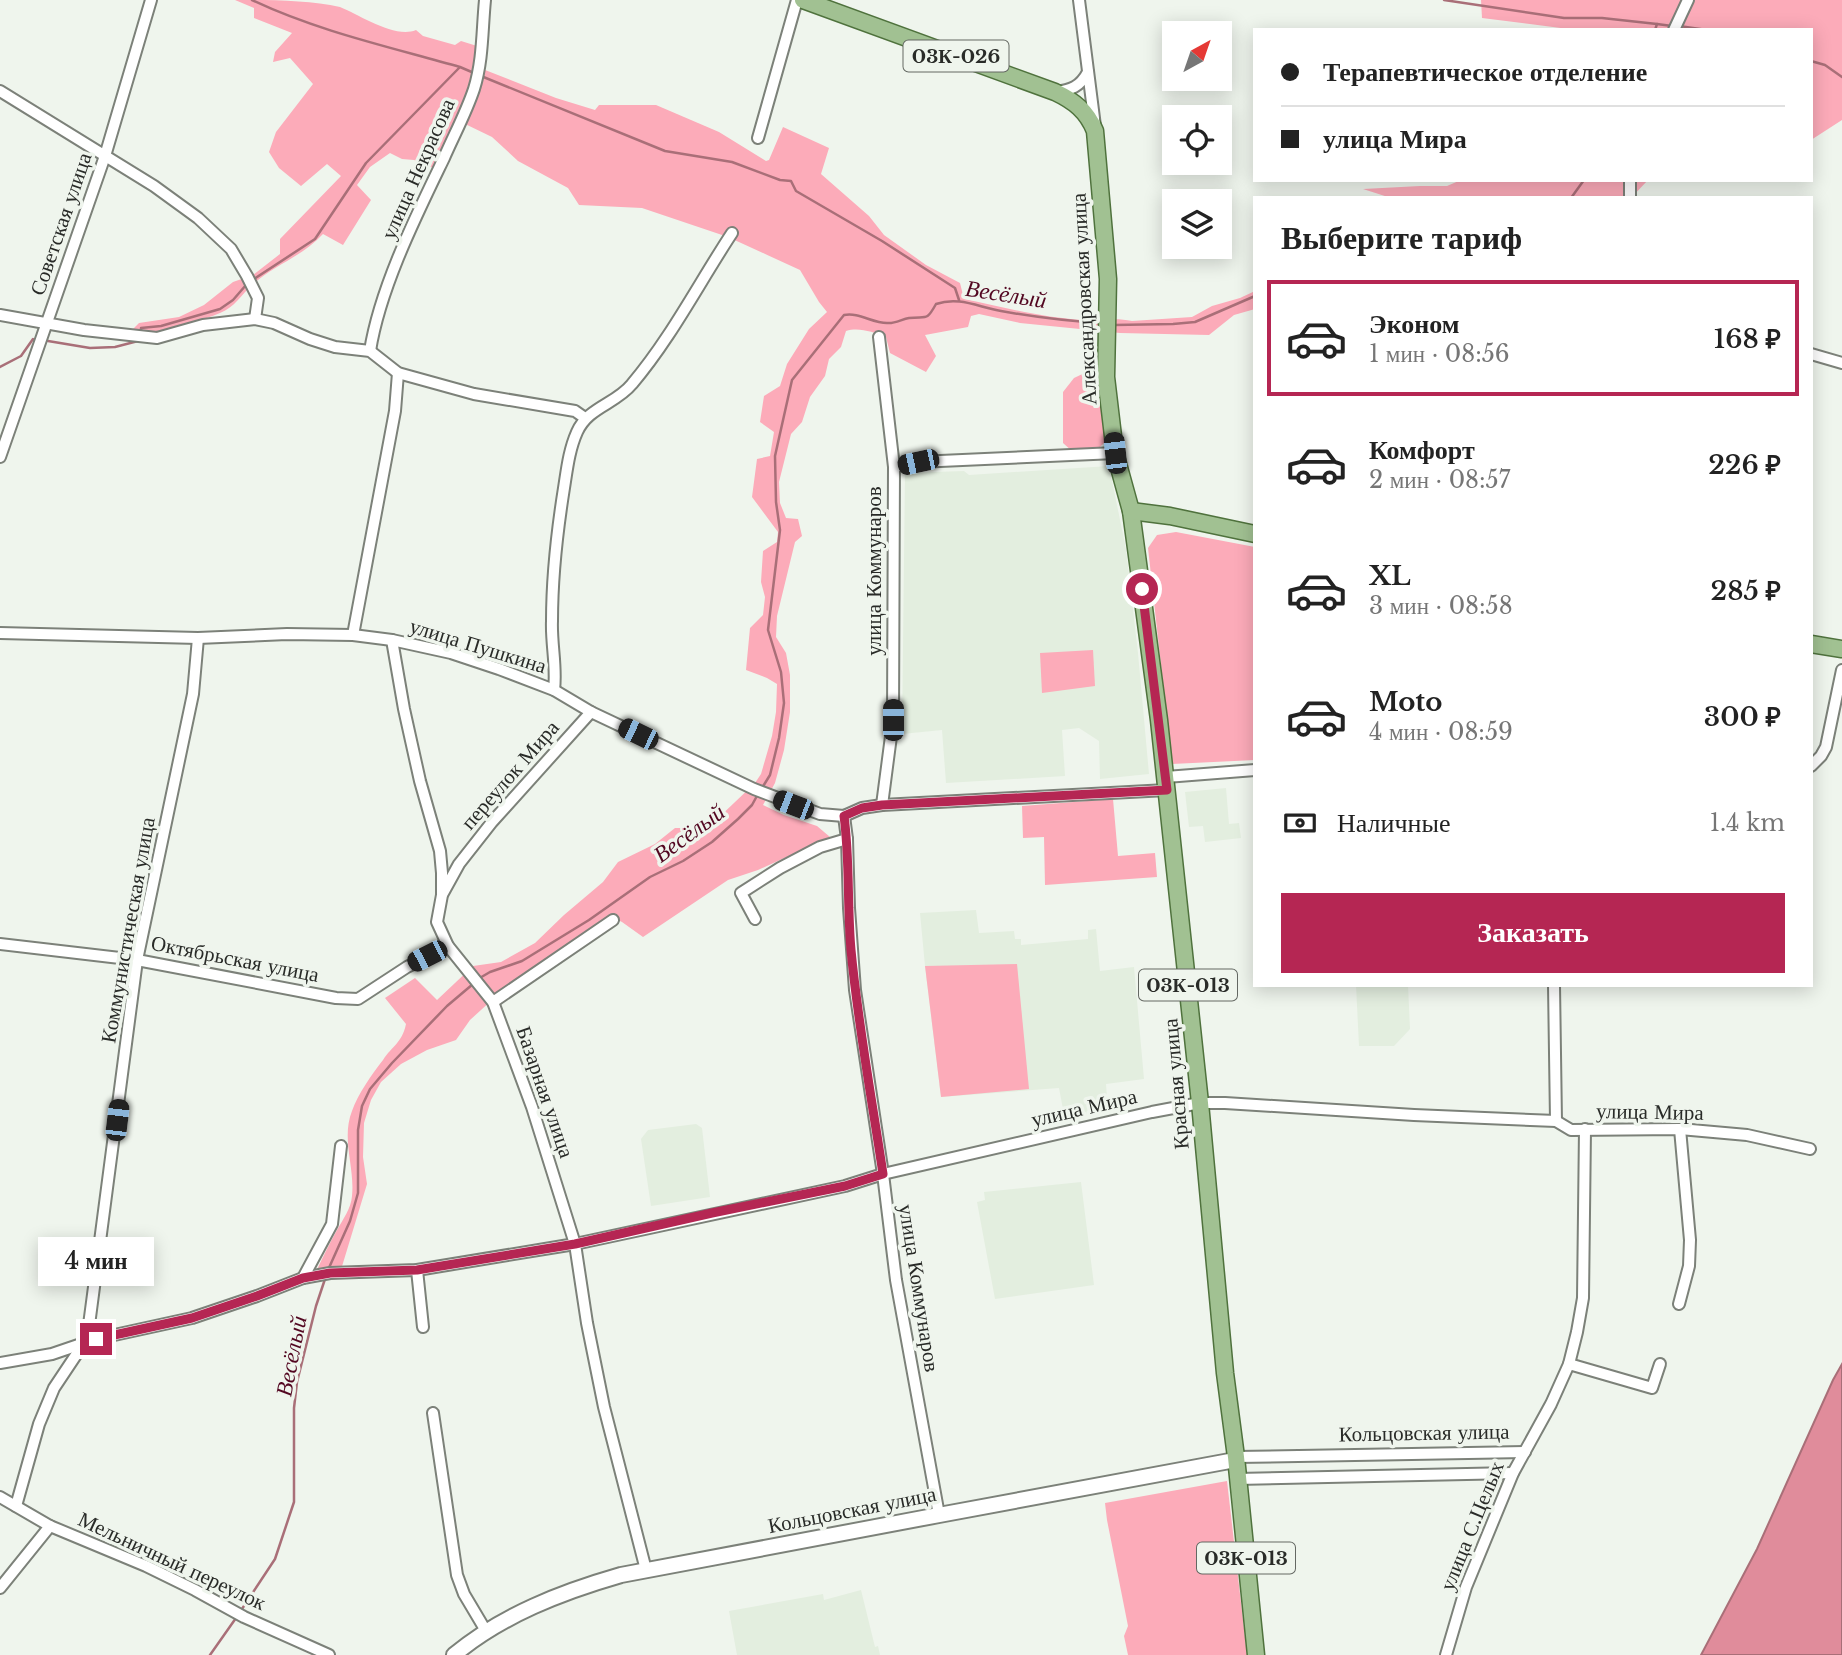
<!DOCTYPE html>
<html lang="ru">
<meta charset="utf-8">
<style>
:root{--surface:#fff;--page:#f2f2f2;--text:#222;--muted:#767676;--line:#e0e0e0;--accent:#b52653}
body{margin:0;font-family:"Libre Baskerville",serif;background:var(--page);color:var(--text);height:100vh;display:flex;flex-direction:column;font-size:26px;white-space:nowrap}
*{box-sizing:border-box;margin:0}
p{font-size:23px;color:var(--muted)}
.icon{flex:none;width:38px;height:38px;fill:none;stroke:currentColor;stroke-width:2;stroke-linecap:round;stroke-linejoin:round}
.map{position:relative;flex:1;overflow:hidden}
.panel{position:absolute;left:1253px;top:196px;width:560px;height:791px;display:flex;flex-direction:column;background:var(--surface);border-radius:0px;box-shadow:0 4px 18px #0003}
.panel>*{flex:none}
.hud{position:absolute;left:1253px;top:28px;width:560px;height:154px;border-radius:0px;box-shadow:0 4px 18px #0003;display:grid;align-content:center;height:154px;padding:0 28px;background:var(--surface)}
.needle{width:46px;rotate:40deg}
.tools{position:absolute;left:1162px;top:21px;display:grid;gap:14px}
.tools a{display:grid;place-items:center;width:70px;height:70px;border-radius:0px;background:var(--surface);box-shadow:0 4px 18px #0003;font-size:35px}
.end{position:absolute;width:32px;height:32px;margin:-16px;border:9px solid #b52653;background:#fff;box-shadow:0 0 0 4px #fff}
.from{border-radius:50%}
.bubble{position:absolute;height:49px;border-radius:0px;background:var(--surface);box-shadow:0 4px 18px #0003;font-size:23px;font-weight:600;line-height:49px;text-align:center}
.car{position:absolute;width:21px;height:42px;margin:-21px -10px;border-radius:9px;box-shadow:0 0 5px 2px #0007;background:linear-gradient(#222 24%,#8ab4d8 0 40%,#222 0 76%,#8ab4d8 0 86%,#222 0)}
.hud b{display:flex;align-items:center;gap:24px;height:66px;font-size:26px}
.hud b+b{border-top:2px solid var(--line)}
.hud i{width:18px;height:18px;background:var(--text)}
ul{padding:0;list-style:none}
li{display:flex;align-items:center;gap:21px;height:116px;margin:0 14px 10px;padding:0 14px;border:4px solid transparent;border-radius:0px}
li div{flex:1}
li b{display:block;font-size:26px}
li em{font-style:normal;font-weight:600}
li.on{border-color:var(--accent)}
li>.icon{width:63px;height:63px;stroke-width:1.5}
h2{padding:0 28px;font-size:32px;line-height:84px}
.pay{display:flex;align-items:center;gap:18px;height:77px;padding:0 28px;font-size:26px}
.pay p{margin-inline-start:auto}
.action{display:flex;gap:14px;margin-top:auto;padding:14px 28px}
.action a{flex:1;height:80px;border-radius:0px;background:var(--accent);color:#fff;font-size:28px;font-weight:600;line-height:80px;text-align:center}
.map>svg:first-child{display:block}
.built{fill:#e3eedf}
.green{fill:#fcabb9}
.water{fill:#e08c9b;stroke:#a96f78;stroke-width:2}
.lines{fill:none;stroke-linecap:round;stroke-linejoin:round}
.stream{stroke:#a96f78;stroke-width:2.5}
.street-casing{stroke:#7c8179;stroke-width:14}
.secondary-casing{stroke:#7c8179;stroke-width:18}
.primary-casing{stroke:#4f723d;stroke-width:19}
.street{stroke:#fff;stroke-width:10}
.secondary{stroke:#fff;stroke-width:14}
.primary{stroke:#a1c192;stroke-width:16}
.route{stroke:#b52653;stroke-width:9}
.labels{text-anchor:middle;stroke-width:7;stroke-linejoin:round;paint-order:stroke}
.shield{fill:#eff5ed;stroke:#646863;stroke-width:2}
.shield-label{font-size:19px;font-weight:bold;fill:#292b28}
.street-label{font-size:21px;fill:#292b28;stroke:#eff5ed}
.water-label{font-size:23px;font-style:italic;fill:#520620;stroke:#eff5ed}
</style>
<div class="map">
<svg width="1842" height="1655" viewBox="0 0 1842 1655">
<rect width="100%" height="100%" fill="#eff5ed"/>
<g class="built">
<path d="M1109 466 1126 549 1138 653 1149 774 1100 779 1099 741 1079 728 1062 730 1065 776 946 783 942 730 902 734 905 473 964 471 969 475Z"/>
<path d="M1226 788 1229 824 1239 823 1241 838 1205 842 1203 826 1189 827 1185 792Z"/>
<path d="M976 910 979 933 1014 931 1015 939H1021V945L1088 939V930L1096 929 1100 971 1134 967 1144 1079 1106 1084 1108 1111 1065 1120 1059 1088 941 1097 925 966 920 913Z"/>
<path d="M1356 985H1408L1410 1029 1394 1046H1359Z"/>
<path d="M696 1124 702 1128 710 1197 651 1206 641 1139 648 1130Z"/>
<path d="M1081 1182 1094 1285 995 1299 977 1202 985 1200 984 1192Z"/>
<path d="M861 1590 875 1647 878 1646 880 1655H737L729 1611 823 1594 824 1600Z"/>
</g>
<g class="green">
<path d="M235 0C268 0 309 0 340 7 360 15 395 39 416 30L423 36 455 45 461 41 477 46 480 68 556 98 595 110 599 105H656L719 132 766 161 769 160 783 127 829 148 821 174 869 216 884 235 926 265 960 283 964 299C1002 307 1044 318 1083 320 1099 321 1115 317 1132 321L1192 317 1212 306 1240 298 1255 291V309L1234 315 1209 335 1120 333 1020 323 979 314 971 316 968 327 925 335 936 356 926 372 890 353 886 337C873 332 859 327 846 331L841 347 829 359 825 376 810 397 802 422 791 434 779 482 780 503 786 518 798 519 802 536 795 542 777 616 776 637 786 653 790 675V712L784 750 775 783 763 805 784 815 817 826 830 837 758 870 728 880 643 937 622 922 612 917 503 990 470 1020 456 1040 427 1050 401 1064 381 1082 371 1100 364 1123 363 1157 367 1184 340 1273 315 1274C322 1259 329 1244 337 1230 343 1219 351 1209 352 1196 355 1167 341 1139 352 1111 358 1094 372 1074 383 1060 392 1046 402 1043 406 1024L385 998 415 978 437 1000 473 966 501 962 535 943 564 915 603 882 618 862 655 844 675 828H696L714 822 755 783 761 774 772 736 776 712 777 684 767 678 746 670 750 628 763 615 765 597 761 582 763 551 777 542 778 532 752 497 757 459 770 456 774 432 760 422 764 396 780 386 787 364 809 329 827 312 819 302 800 270 728 237 642 208 579 205 568 188 518 161 492 137 461 122 438 170 414 160 402 159 390 153 370 167 357 185 371 200 343 245 323 234C303 256 274 265 252 285 241 295 235 307 220 313 202 321 181 325 162 330L161 334 127 335 139 323 179 317 204 305 233 282 253 275 280 254V239L341 176 327 164 301 186 279 168 269 152 276 132 313 84 290 58 273 62 275 52 292 33 254 18V8Z"/>
<path d="M1481 0H1842V120L1811 140V30H1576L1482 18Z"/>
<path d="M1461 180H1648L1631 198H1391L1363 189 1420 186H1447Z"/>
<path d="M1093 369 1098 370 1105 442 1099 448 1072 451 1063 443V392L1074 378Z"/>
<path d="M1176 532 1255 547V760L1172 764 1148 548 1157 535Z"/>
<path d="M1093 650 1095 686 1042 693 1040 653Z"/>
<path d="M1113 799 1118 856 1155 853 1157 877 1045 885 1044 837 1023 838 1022 806Z"/>
<path d="M1017 964 1029 1089 941 1097 925 966Z"/>
<path d="M1227 1481 1247 1655H1128L1124 1636 1128 1626 1107 1520 1105 1503Z"/>
</g>
<path class="water" d="M1842 1364V1655H1701L1757 1549 1833 1380Z"/>
<g class="lines">
<g class="stream">
<path d="M252 0C317 31 390 47 460 67L474 73"/>
<path d="M1444 0 1564 18H1602L1657 24"/>
<path d="M1679 26 1707 30"/>
<path d="M1655 30 1657 24 1672 26"/>
<path d="M1811 61 1825 65 1842 77"/>
<path d="M481 76 665 151 732 162 780 180 791 181 796 191 882 241 955 288 959 300"/>
<path d="M1571 198 1584 180"/>
<path d="M251 281 315 239 366 163 459 68"/>
<path d="M1114 325 1173 324 1195 322 1255 296"/>
<path d="M141 333V328L161 326 220 309 233 300 246 285"/>
<path d="M48 341 90 348 115 347 138 341"/>
<path d="M0 367 21 356 33 339 35 340"/>
<path d="M762 788 770 775 779 738 784 703 781 672 768 630 780 530 776 502 775 456 792 380 844 315C859 312 872 323 887 323 895 324 902 319 909 318 927 316 926 322 936 304 959 296 978 307 1001 311 1034 317 1067 321 1100 323"/>
<path d="M478 979 490 972 522 961 589 920 650 877 683 861 712 842 738 819 752 805 758 794"/>
<path d="M328 1270 350 1221 358 1193V1130L362 1106 370 1089 392 1063 447 1006 473 984"/>
<path d="M240 1612 275 1559 294 1502V1408L297 1382 316 1306 326 1276"/>
<path d="M210 1655 236 1618"/>
</g>
<g class="street-casing">
<g id="street">
<path d="M1079 0 1095 126"/>
<path d="M1674 30 1688 0"/>
<path d="M0 91 154 186 198 218 231 249 247 276 258 298 255 319"/>
<path d="M1055 92C1071 90 1080 87 1088 72"/>
<path d="M758 138 797 0"/>
<path d="M1630 198V180"/>
<path d="M0 315 84 330 157 338 203 325 255 319 274 323 310 339 335 347 370 351 398 373 474 394 575 411 585 418"/>
<path d="M879 337 894 467 893 721 882 805"/>
<path d="M370 351C380 288 416 216 444 158 454 135 466 113 474 89 483 60 482 31 485 0"/>
<path d="M1811 354 1842 363"/>
<path d="M0 457 105 156 151 0"/>
<path d="M894 467 918 462 1115 453"/>
<path d="M0 633 198 638 287 634 353 635 392 640 451 653 499 669 554 690 591 712 754 789 820 814 844 816 862 808 882 805 1167 790"/>
<path d="M353 635 395 411 398 373"/>
<path d="M392 640 404 709 420 781 440 851 442 873V895L437 922 448 946 493 1002 532 1107 575 1244 587 1323 604 1407 646 1570"/>
<path d="M554 690C557 667 551 644 552 621 552 577 557 532 564 488 567 469 569 450 577 432 588 407 616 404 632 384 671 338 699 283 732 233"/>
<path d="M1811 766 1821 756 1826 747 1842 670"/>
<path d="M1166 777 1255 770"/>
<path d="M844 816 847 839 849 908 855 990 883 1174 896 1280 939 1515"/>
<path d="M443 893 459 864 492 822 591 712"/>
<path d="M755 919 741 893 780 868 820 847 847 839"/>
<path d="M0 944 137 960 336 998 358 999 407 967 448 946"/>
<path d="M1554 985 1556 1121"/>
<path d="M493 1002 613 920"/>
<path d="M417 1270 423 1327"/>
<path d="M303 1278 332 1224 341 1146"/>
<path d="M1679 1304 1689 1266 1690 1240 1680 1129"/>
<path d="M0 1363 52 1354 96 1339 192 1318 257 1296 303 1278 330 1273 417 1270 575 1244 845 1186 883 1174 1152 1112 1200 1103H1225L1414 1115 1556 1121 1571 1130 1680 1129 1747 1135 1810 1149"/>
<path d="M1569 1364 1652 1388 1660 1364"/>
<path d="M433 1413 457 1575 464 1594 486 1631"/>
<path d="M1236 1457 1525 1452"/>
<path d="M1237 1479 1513 1473"/>
<path d="M0 1497 50 1526 146 1566 195 1590 244 1617 329 1655"/>
<path d="M16 1506 39 1424 54 1388 84 1343 89 1325 137 960 193 694 198 638"/>
<path d="M0 1588 50 1526"/>
<path d="M1446 1655 1466 1587 1513 1473 1551 1404 1569 1364 1577 1332 1583 1298 1585 1129"/>
</g>
</g>
<g class="secondary-casing">
<path id="secondary" d="M454 1655C502 1615 562 1592 621 1575L939 1515 1235 1460"/>
</g>
<g class="primary-casing">
<g id="primary">
<path d="M803 0 1055 92C1074 101 1087 111 1095 131L1108 279 1106 377 1115 453 1131 511 1159 720 1200 1103 1225 1373 1236 1457 1256 1655"/>
<path d="M1131 511 1170 516 1255 534"/>
<path d="M1811 644 1842 649"/>
</g>
</g>
<use href="#street" class="street"/>
<use href="#secondary" class="secondary"/>
<use href="#primary" class="primary"/>
</g>
<g class="lines">
<path class="route" d="M96 1339 192 1318 257 1296 303 1278 330 1273 417 1270 575 1244 712 1213 845 1186 883 1174C872 1100 858 1025 851 950 847 905 850 860 844 816L862 808 882 805 1167 790 1142 589"/>
</g>
<g class="labels">
<g class="shield">
<rect x="903.5" y="40.5" width="105" height="31" rx="5"/>
<rect x="1139" y="969.5" width="98" height="31" rx="5"/>
<rect x="1197" y="1542.5" width="98" height="31" rx="5"/>
</g>
<g class="shield-label">
<text x="956" y="63">03К-026</text>
<text x="1188" y="992">03К-013</text>
<text x="1246" y="1565">03К-013</text>
</g>
<g class="street-label">
<text transform="translate(418 169) rotate(-66)" y="7">улица Некрасова</text>
<text transform="translate(61 224) rotate(-71)" y="7">Советская улица</text>
<text transform="translate(1084 299) rotate(-93)" y="7">Александровская улица</text>
<text transform="translate(874 571) rotate(-90)" y="7">улица Коммунаров</text>
<text transform="translate(478 646) rotate(17)" y="7">улица Пушкина</text>
<text transform="translate(510 775) rotate(-49)" y="7">переулок Мира</text>
<text transform="translate(128 930) rotate(-80)" y="7">Коммунистическая улица</text>
<text transform="translate(235 959) rotate(11)" y="7">Октябрьская улица</text>
<text transform="translate(1176 1084) rotate(-95)" y="7">Красная улица</text>
<text transform="translate(545 1092) rotate(71)" y="7">Базарная улица</text>
<text transform="translate(1084 1108) rotate(-13)" y="7">улица Мира</text>
<text transform="translate(1650 1112) rotate(1)" y="7">улица Мира</text>
<text transform="translate(919 1288) rotate(81)" y="7">улица Коммунаров</text>
<text transform="translate(1424 1433) rotate(-1)" y="7">Кольцовская улица</text>
<text transform="translate(852 1510) rotate(-11)" y="7">Кольцовская улица</text>
<text transform="translate(1472 1526) rotate(-68)" y="7">улица С.Целых</text>
<text transform="translate(172 1561) rotate(25)" y="7">Мельничный переулок</text>
</g>
<g class="water-label">
<text transform="translate(1006 294) rotate(9)" y="8">Весёлый</text>
<text transform="translate(689 833) rotate(-36)" y="8">Весёлый</text>
<text transform="translate(291 1356) rotate(-79)" y="8">Весёлый</text>
</g>
</g>
</svg>
<div class="tools">
<a><svg class="needle" viewBox="-14 -14 28 28"><path d="M0-13l5 13h-10z" fill="#e53935"/><path d="M0 13l5-13h-10z" fill="#767676"/></svg></a>
<a><svg class="icon" aria-label="locate" viewBox="0 0 24 24"><circle cx="12" cy="12" r="6"/><path d="M12 2v4M12 18v4M2 12h4M18 12h4"/></svg></a>
<a><svg class="icon" aria-label="layers" viewBox="0 0 24 24"><path d="M12 4l9 5-9 5-9-5zM3 14l9 5 9-5"/></svg></a>
</div>
<i class="end from" style="left:1142px;top:589px"></i>
<i class="end" style="left:96px;top:1339px"></i>
<div class="bubble" style="left:38px;top:1237px;width:116px">4 мин</div>
<i class="car" style="left:1115px;top:453px;rotate:354deg"></i>
<i class="car" style="left:918px;top:462px;rotate:258deg"></i>
<i class="car" style="left:893px;top:720px;rotate:0deg"></i>
<i class="car" style="left:638px;top:734px;rotate:296deg"></i>
<i class="car" style="left:793px;top:805px;rotate:291deg"></i>
<i class="car" style="left:427px;top:956px;rotate:243deg"></i>
<i class="car" style="left:117px;top:1120px;rotate:7deg"></i>
<div class="hud">
<b><i class="from"></i>Терапевтическое отделение</b>
<b><i></i>улица Мира</b>
</div>
<section class="panel">
<h2>Выберите тариф</h2>
<ul>
<li class="on"><svg class="icon" aria-label="car" viewBox="0 0 24 24"><path d="M5 17H2v-5l4-1 3-4h7l3 4 3 1v5h-3M9 17h6M6 11h13"/><circle cx="7" cy="17" r="2"/><circle cx="17" cy="17" r="2"/></svg><div><b>Эконом</b><p>1 мин · 08:56</p></div><em>168 ₽</em></li>
<li><svg class="icon" aria-label="car" viewBox="0 0 24 24"><path d="M5 17H2v-5l4-1 3-4h7l3 4 3 1v5h-3M9 17h6M6 11h13"/><circle cx="7" cy="17" r="2"/><circle cx="17" cy="17" r="2"/></svg><div><b>Комфорт</b><p>2 мин · 08:57</p></div><em>226 ₽</em></li>
<li><svg class="icon" aria-label="car" viewBox="0 0 24 24"><path d="M5 17H2v-5l4-1 3-4h7l3 4 3 1v5h-3M9 17h6M6 11h13"/><circle cx="7" cy="17" r="2"/><circle cx="17" cy="17" r="2"/></svg><div><b>XL</b><p>3 мин · 08:58</p></div><em>285 ₽</em></li>
<li><svg class="icon" aria-label="car" viewBox="0 0 24 24"><path d="M5 17H2v-5l4-1 3-4h7l3 4 3 1v5h-3M9 17h6M6 11h13"/><circle cx="7" cy="17" r="2"/><circle cx="17" cy="17" r="2"/></svg><div><b>Moto</b><p>4 мин · 08:59</p></div><em>300 ₽</em></li>
</ul>
<div class="pay"><svg class="icon" aria-label="cash" viewBox="0 0 24 24"><path d="M3 7h18v10H3z"/><circle cx="12" cy="12" r="2"/></svg>Наличные<p>1.4 km</p></div>
<div class="action"><a>Заказать</a></div>
</section>
</div>
